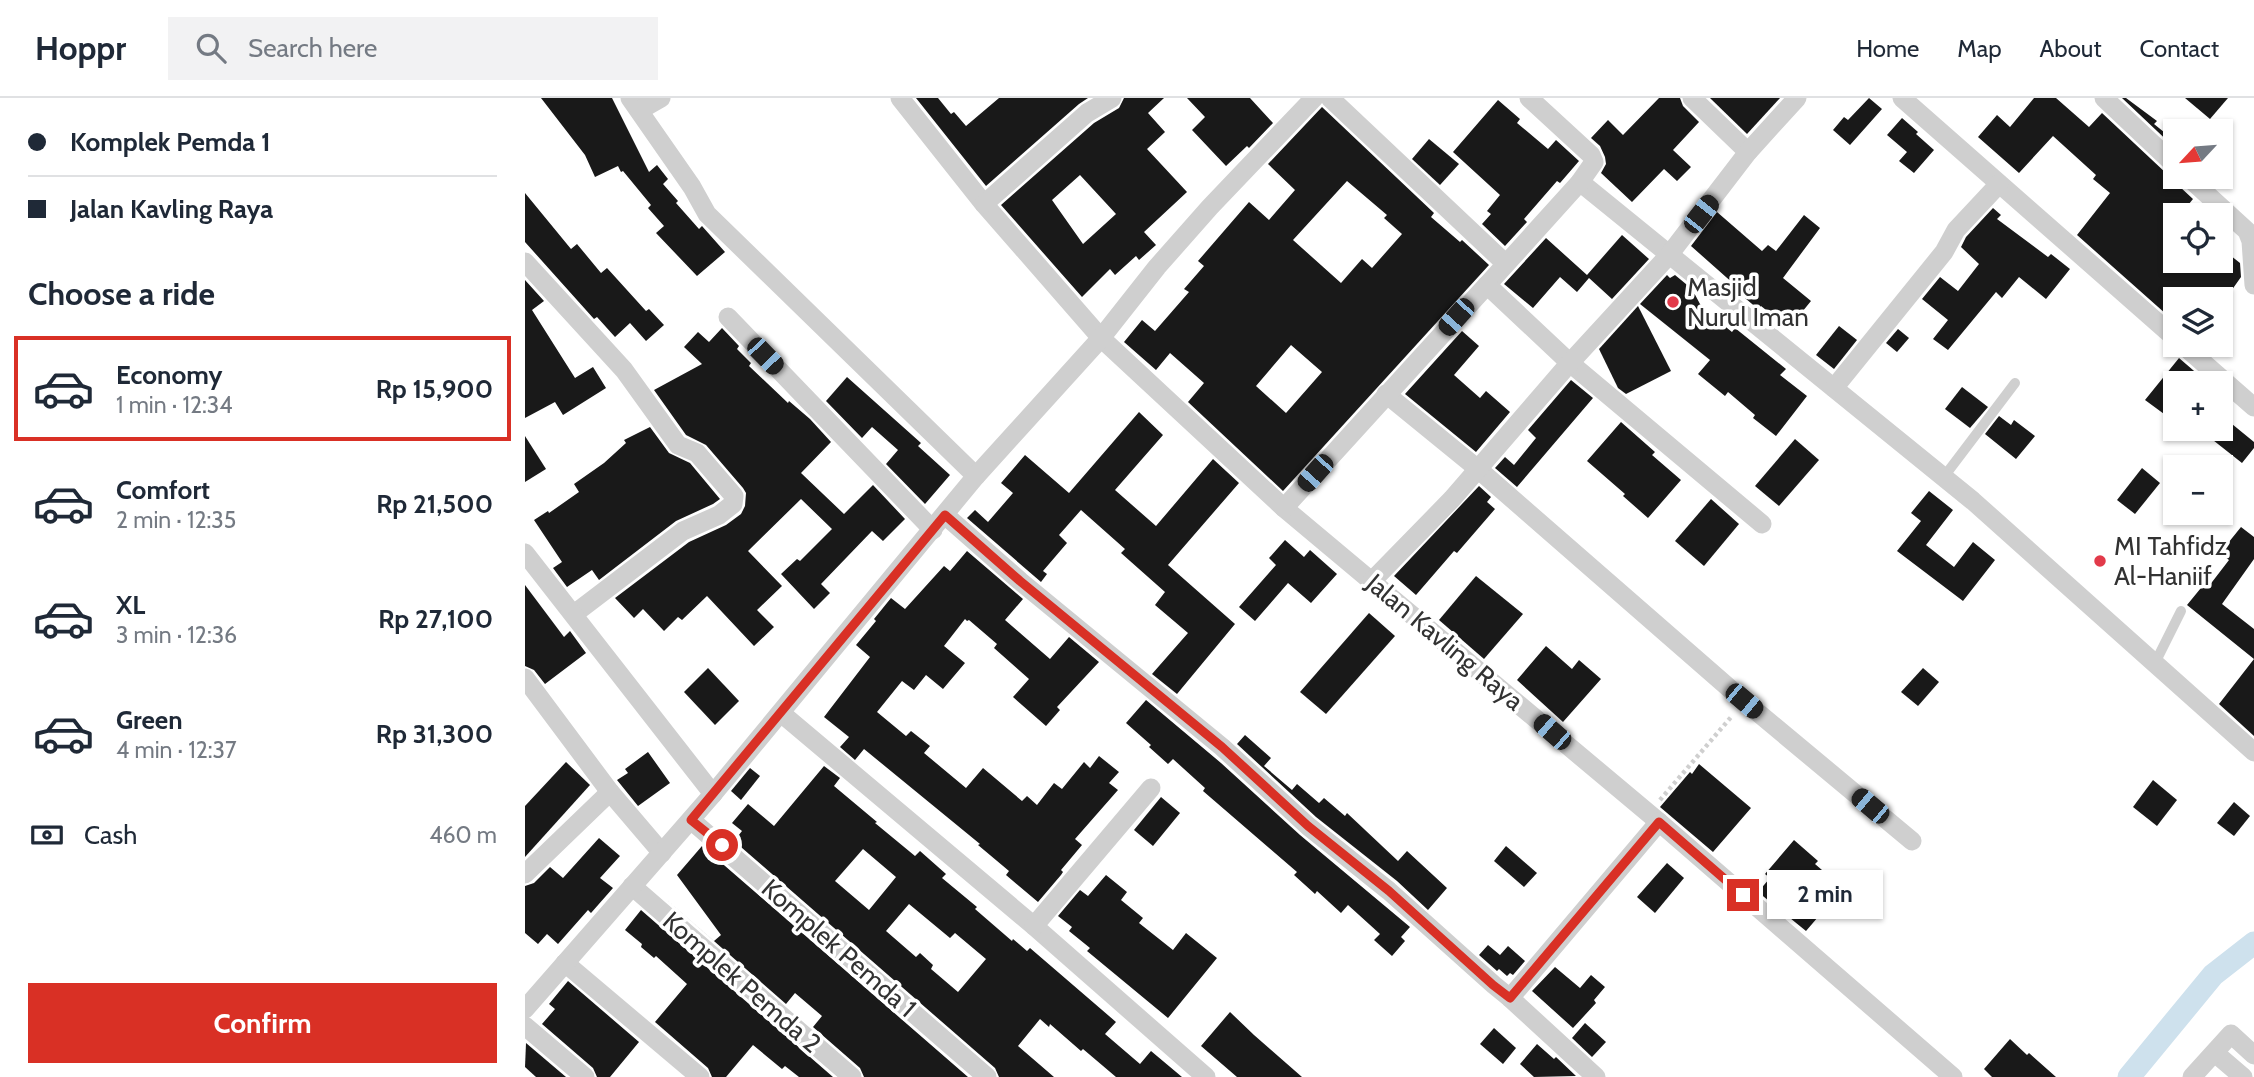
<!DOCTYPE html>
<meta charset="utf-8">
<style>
:root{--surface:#fff;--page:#f2f2f3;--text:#1f2937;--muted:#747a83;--line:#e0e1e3;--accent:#d93025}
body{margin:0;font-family:Cabin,sans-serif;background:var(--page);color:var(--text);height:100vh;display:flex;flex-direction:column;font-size:26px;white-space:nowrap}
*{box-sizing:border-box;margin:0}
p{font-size:23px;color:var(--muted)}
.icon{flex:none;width:38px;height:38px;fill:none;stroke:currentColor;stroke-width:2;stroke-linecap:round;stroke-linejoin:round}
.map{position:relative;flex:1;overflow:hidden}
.sheet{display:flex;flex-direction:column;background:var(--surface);width:525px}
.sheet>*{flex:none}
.banner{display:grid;align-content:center;height:154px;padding:0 28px;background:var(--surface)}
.needle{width:46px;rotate:244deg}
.buttons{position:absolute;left:1638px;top:21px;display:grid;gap:14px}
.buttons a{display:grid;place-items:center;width:70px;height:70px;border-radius:0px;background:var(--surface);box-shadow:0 2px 5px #0004;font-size:35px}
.end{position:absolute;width:32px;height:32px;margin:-16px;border:9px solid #d93025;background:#fff;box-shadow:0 0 0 4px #fff}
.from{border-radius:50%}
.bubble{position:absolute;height:49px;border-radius:0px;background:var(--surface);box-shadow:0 2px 5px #0004;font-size:23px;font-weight:700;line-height:49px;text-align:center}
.car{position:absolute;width:21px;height:42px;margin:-21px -10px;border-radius:9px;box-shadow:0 0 5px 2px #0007;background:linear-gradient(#222 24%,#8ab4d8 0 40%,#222 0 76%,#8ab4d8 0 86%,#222 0)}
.banner b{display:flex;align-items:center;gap:24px;height:66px;font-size:26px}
.banner b+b{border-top:2px solid var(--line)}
.banner i{width:18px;height:18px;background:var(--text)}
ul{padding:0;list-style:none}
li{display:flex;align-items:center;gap:21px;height:105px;margin:0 14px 10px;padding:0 14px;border:4px solid transparent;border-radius:0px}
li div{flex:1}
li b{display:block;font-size:26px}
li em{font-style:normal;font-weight:700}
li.current{border-color:var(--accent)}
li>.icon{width:63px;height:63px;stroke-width:1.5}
h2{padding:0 28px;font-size:32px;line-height:84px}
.pay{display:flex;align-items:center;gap:18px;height:77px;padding:0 28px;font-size:26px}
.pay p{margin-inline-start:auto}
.primary-button{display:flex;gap:14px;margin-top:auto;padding:14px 28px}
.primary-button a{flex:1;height:80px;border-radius:0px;background:var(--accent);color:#fff;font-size:28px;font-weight:700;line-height:80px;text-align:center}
header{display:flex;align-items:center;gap:42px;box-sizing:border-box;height:98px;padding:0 35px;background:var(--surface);border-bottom:2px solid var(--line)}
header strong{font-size:33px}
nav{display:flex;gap:38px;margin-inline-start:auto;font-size:24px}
.search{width:490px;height:63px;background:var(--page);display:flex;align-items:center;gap:18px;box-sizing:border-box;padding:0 24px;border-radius:0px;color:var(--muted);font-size:26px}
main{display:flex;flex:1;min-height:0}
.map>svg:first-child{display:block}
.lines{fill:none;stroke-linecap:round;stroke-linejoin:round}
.canal{stroke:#cee1ed;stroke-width:23}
.building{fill:#191919;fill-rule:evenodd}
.path{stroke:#cfcfcf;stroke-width:4.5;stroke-dasharray:3.5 3.5;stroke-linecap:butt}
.service{stroke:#cfcfcf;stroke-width:10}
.minor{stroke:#cfcfcf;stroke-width:19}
.route{stroke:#d93025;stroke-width:9}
.poi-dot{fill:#e23a4a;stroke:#fff;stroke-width:2.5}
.labels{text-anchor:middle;stroke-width:7;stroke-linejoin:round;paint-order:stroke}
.poi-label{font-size:26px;fill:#323232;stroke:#fff;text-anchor:start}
.street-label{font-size:26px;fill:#323232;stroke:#fff}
</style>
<header>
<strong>Hoppr</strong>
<div class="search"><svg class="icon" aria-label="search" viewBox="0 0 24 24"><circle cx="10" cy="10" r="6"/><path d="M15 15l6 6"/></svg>Search here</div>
<nav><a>Home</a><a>Map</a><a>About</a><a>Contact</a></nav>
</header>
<main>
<section class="sheet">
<div class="banner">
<b><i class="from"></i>Komplek Pemda 1</b>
<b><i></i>Jalan Kavling Raya</b>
</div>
<h2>Choose a ride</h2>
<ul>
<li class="current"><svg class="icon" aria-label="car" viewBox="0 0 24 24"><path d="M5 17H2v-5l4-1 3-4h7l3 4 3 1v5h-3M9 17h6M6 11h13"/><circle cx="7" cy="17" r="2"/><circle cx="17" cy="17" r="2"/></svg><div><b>Economy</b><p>1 min · 12:34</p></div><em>Rp 15,900</em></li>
<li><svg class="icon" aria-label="car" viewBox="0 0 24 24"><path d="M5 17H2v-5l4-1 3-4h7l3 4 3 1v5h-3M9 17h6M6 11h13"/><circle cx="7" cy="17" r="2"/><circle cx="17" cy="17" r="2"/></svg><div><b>Comfort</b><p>2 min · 12:35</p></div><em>Rp 21,500</em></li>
<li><svg class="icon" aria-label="car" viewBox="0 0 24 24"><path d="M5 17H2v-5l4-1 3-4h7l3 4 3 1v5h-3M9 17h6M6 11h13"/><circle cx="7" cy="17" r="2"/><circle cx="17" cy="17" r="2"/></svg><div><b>XL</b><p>3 min · 12:36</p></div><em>Rp 27,100</em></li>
<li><svg class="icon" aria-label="car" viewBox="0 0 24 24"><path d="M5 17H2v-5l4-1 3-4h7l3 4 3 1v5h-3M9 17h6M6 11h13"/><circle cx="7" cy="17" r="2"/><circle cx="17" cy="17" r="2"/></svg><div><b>Green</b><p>4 min · 12:37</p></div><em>Rp 31,300</em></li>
</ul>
<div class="pay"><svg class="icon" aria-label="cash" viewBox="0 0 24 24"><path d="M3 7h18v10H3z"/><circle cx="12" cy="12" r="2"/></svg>Cash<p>460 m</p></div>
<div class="primary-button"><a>Confirm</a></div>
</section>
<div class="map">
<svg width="1729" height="979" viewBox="0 0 1729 979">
<rect width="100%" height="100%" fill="#fff"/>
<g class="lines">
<path class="canal" d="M1604 979 1688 877 1729 845"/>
</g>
<g class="building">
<path d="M16 0H87L124 74 132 67 143 81 138 86 153 103 151 105 174 131 177 128 200 154 172 178 131 135 139 128 123 110 126 107 98 73 96 74 93 68 70 79 60 57Z"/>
<path d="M391 0H413L426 16 429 14 441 28 474 0H563L554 6 461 88Z"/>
<path d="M599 0H639L623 15 640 34 622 51 662 94 619 134 631 147 614 162 611 158 590 177 585 171 557 199 476 107 569 25 594 10ZM555 77 591 116 558 146 527 102Z"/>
<path d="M662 0H725L748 25 724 50 722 48 701 68 667 32 680 19Z"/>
<path d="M1134 0H1155L1158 8 1174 24 1148 52 1166 69 1152 83 1139 71 1107 104 1076 75 1081 66 1080 59 1075 48 1066 40 1083 22 1098 37Z"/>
<path d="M1185 0H1255L1222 36Z"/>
<path d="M1344 0 1357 11 1325 47 1308 32 1319 19 1323 22Z"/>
<path d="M1509 0H1531L1564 29 1577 15 1642 76 1651 79 1654 88 1668 101 1655 117H1650V163H1696V150L1715 165 1716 179 1699 203 1682 189 1672 201H1650V224L1552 137 1585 95 1568 81 1571 77 1528 38 1494 75 1453 39 1472 17 1485 29Z"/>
<path d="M1597 0H1601L1632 23 1629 26 1650 43V50Z"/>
<path d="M1660 0H1703L1685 21Z"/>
<path d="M973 2 995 21 992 25 1023 51 1031 42 1054 63 1035 85 1032 83 999 121 1002 124 980 148 957 126 966 116 962 113 975 97 928 54Z"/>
<path d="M797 9 909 115 906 119 935 144 937 142 964 167 758 393 663 304 679 285 645 255 631 272 599 244 617 222 630 233 664 194 659 191 679 168 673 163 724 104 744 122 770 92 743 66ZM822 83 862 117 859 120 877 136 847 170 837 161 816 185 768 142ZM766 247 797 274 761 315 731 288Z"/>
<path d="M1377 20 1393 34 1391 36 1409 52 1389 75 1374 63 1382 54 1362 37Z"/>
<path d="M904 41 934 66 915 87 887 61Z"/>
<path d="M0 95 46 151 52 146 76 175 82 170 121 213 124 211 139 227 121 243 105 225 90 239 72 219 69 221 0 144Z"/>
<path d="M1468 110 1476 117 1472 121 1523 159 1526 156 1545 171 1521 201 1494 179 1477 200 1471 194 1423 252 1408 241 1423 222 1397 201 1415 179 1433 193 1454 166 1436 149 1441 139Z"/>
<path d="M1192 114 1237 153 1243 147 1251 153 1279 117 1295 130 1258 180 1286 203 1264 230 1236 208 1233 211 1208 190 1210 187 1166 148Z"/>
<path d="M1097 137 1124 161 1087 201 1064 180 1052 194 1035 179 1008 210 979 186 1021 140 1062 177Z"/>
<path d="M1142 177 1145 180 1150 177 1167 191 1183 221 1186 217 1207 234 1210 230 1261 271 1255 277 1282 298 1251 338 1228 320 1230 317 1203 294 1200 298 1173 276 1185 262 1115 206Z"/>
<path d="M0 182 19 203 7 212 50 280 68 269 81 290 38 317 30 304 0 320Z"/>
<path d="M1113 208 1146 273 1101 296 1093 290 1074 251Z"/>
<path d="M1314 228 1332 242 1309 271 1291 257Z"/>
<path d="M197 230 214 248 212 251 226 265 224 268 263 305 264 303 285 321 306 344 276 375 319 416 348 387 380 421 358 443 347 433 296 486 305 495 289 511 256 476 272 461 275 463 307 431 276 401 223 453 257 488 232 512 249 529 229 548 182 498 157 522 153 519 139 533 118 511 109 520 90 500 164 444 201 427 216 416 220 408 221 395 218 390 181 347 161 337 129 292 177 266 159 249 173 234 184 244Z"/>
<path d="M1373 231 1384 240 1372 254 1361 245Z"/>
<path d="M937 233 954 248 929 277 955 300 961 293 985 314 951 354 880 296Z"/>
<path d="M1654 260 1683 285H1650V324L1620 302Z"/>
<path d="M322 279 396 345 393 348 425 377 400 406 361 366 373 352 347 329 337 340 301 303Z"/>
<path d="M1046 282 1068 300 992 389 970 370 980 359 989 367 1011 340 1003 332Z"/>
<path d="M1437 289 1463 309 1445 330 1420 311Z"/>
<path d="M614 314 638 337 590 392 631 428 688 361 714 385 643 467 710 526 652 596 627 576 663 535 630 507 640 494 596 455 600 451 556 412 534 437 542 445 518 473 522 476 516 484 442 420 450 412 463 424 488 395 476 385 500 357 544 395Z"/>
<path d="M1696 317 1729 344V350L1717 365 1674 331H1696Z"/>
<path d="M1474 318 1486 327 1489 322 1510 338 1491 361 1460 336Z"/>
<path d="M1096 324 1130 354 1127 357 1156 382 1123 420 1098 398 1100 396 1062 363Z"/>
<path d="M125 329 144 355 165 365 195 401 188 406 151 423 74 482 67 472 42 489 28 470 37 464 9 422 23 413 24 415 54 394 49 386 79 365 101 345 99 342Z"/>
<path d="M0 338 21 371 0 384Z"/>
<path d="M1270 341 1294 362 1254 408 1230 388Z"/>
<path d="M1617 370 1635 385 1610 416 1592 402Z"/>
<path d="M954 388 966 399 962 404 970 411 932 455 929 453 891 497 869 478Z"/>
<path d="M1404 393 1428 412 1401 447 1429 469 1448 444 1470 462 1438 503 1372 453 1396 423 1386 415Z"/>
<path d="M1186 401 1214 426 1179 468 1150 443Z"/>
<path d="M1716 429 1729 439V461L1697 506 1729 531V638L1694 606 1729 561 1662 507 1680 485 1684 488 1704 462 1695 455Z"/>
<path d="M760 442 779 459 785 452 812 476 786 505 763 485 730 523 714 509 751 467 744 460Z"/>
<path d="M442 453 498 501 480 522 525 561 544 539 574 564 532 609 535 612 521 628 488 599 504 581 469 550 472 546 444 522 442 523 440 521 419 548 440 565 418 591 401 577 389 592 377 583 352 614 381 638 386 633 405 648 399 655 441 690 458 670 497 703 502 698 512 707 529 685 537 691 559 664 565 670 574 658 594 674 584 685 593 692 550 741 557 747 536 772 538 774 536 777 513 804 481 777 484 773 453 747 455 746 339 651 330 662 315 649 324 639 299 619 345 559 331 547 351 523 349 521 366 500 380 511 419 468 425 473Z"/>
<path d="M951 478 998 516 959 561 914 522Z"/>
<path d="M0 487 39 539 45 533 61 555 20 586 9 572 0 568Z"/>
<path d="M844 515 870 538 801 616 775 594Z"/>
<path d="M1021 548 1047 571 1054 562 1076 581 1038 624 992 582Z"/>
<path d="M183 570 214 603 190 627 159 594Z"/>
<path d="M1398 570 1414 584 1393 608 1376 594Z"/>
<path d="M621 602 696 665 775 737 885 829 876 839 880 843 867 858 849 842 855 836 823 807 816 815 792 793 790 796 769 777 772 774 678 693 680 690 648 661 643 666 624 649 626 647 601 625Z"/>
<path d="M720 637 746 660 739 668 767 692 772 686 794 705 799 700 820 718 822 715 873 763 882 753 922 790 903 812 872 783 791 719 712 646Z"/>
<path d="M123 654 145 685 113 708 92 682 103 675 100 671Z"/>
<path d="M41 664 65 687 0 759V708Z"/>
<path d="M1174 666 1226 710 1188 754 1135 709 1165 674 1167 676Z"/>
<path d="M299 668 315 680 309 688 352 724 350 725 390 758 395 753 421 776 417 780 452 809 450 811 487 843 488 841 502 853 505 850 591 924 580 936 615 966 626 953 657 979H591L558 951 556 953 525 926 524 929 515 921 493 948 529 979H474L470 970 209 743 217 733 207 725 223 706 249 728ZM338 751 371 779 344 812 310 783ZM384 806 425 840 430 835 461 861 433 894 406 871 408 867 395 855 391 859 361 833Z"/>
<path d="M225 670 235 678 216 702 206 693Z"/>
<path d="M1628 682 1652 702 1632 728 1608 709Z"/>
<path d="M636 699 655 715 628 748 609 732Z"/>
<path d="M1709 704 1725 718 1709 738 1692 725Z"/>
<path d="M74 740 95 758 75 780 88 790 66 815 63 812 33 846 22 836 13 846 0 835V788L9 785 25 769 38 780Z"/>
<path d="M1269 742 1293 763 1290 766 1318 790 1281 833 1233 794 1245 780 1240 776Z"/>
<path d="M177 748 443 979H339L335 970 288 929 297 918 270 895 261 906 134 795 189 843 196 837 152 777Z"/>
<path d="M981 748 1012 775 999 789 969 763Z"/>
<path d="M1142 765 1159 780 1130 815 1112 799Z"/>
<path d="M581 777 602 794 596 802 618 820 614 825 648 852 661 835 692 860 643 920 562 853 565 850 544 833 547 829 533 818 555 792 563 798Z"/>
<path d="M116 812 308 979H274L260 968 257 971 228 947 201 979H187L183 970 130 924 162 886 131 858 129 860 116 849 117 846 100 832Z"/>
<path d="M963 847 975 857 983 848 1000 863 988 877 985 875 982 878 974 871 972 873 954 857Z"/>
<path d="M1030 869 1055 890 1066 877 1080 889 1069 902 1071 905 1048 930 1007 893Z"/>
<path d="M43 883 114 944 85 979H72L68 970 17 926 30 911 24 906Z"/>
<path d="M705 914 729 937 777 979H712L676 948Z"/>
<path d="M1060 925 1081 944 1067 959 1047 940Z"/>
<path d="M969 930 991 950 978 966 955 946Z"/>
<path d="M1485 941 1502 957 1504 955 1531 979H1467L1459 971Z"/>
<path d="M1 945 41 979H11L0 969Z"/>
<path d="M1012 946 1029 961 1031 959 1051 978 1009 979 995 966Z"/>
</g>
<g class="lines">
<path class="path" d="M1135 702 1207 618"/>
<g class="service">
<path d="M1418 380 1490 285"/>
<path d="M1630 565 1656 513"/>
</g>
<g class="minor">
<path d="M105 0 167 89 182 116 451 378"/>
<path d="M375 0 459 106 576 240 759 410 1134 724 1428 979"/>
<path d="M805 0 980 165"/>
<path d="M1167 0 1223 54"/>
<path d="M1377 0 1650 240"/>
<path d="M1579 0 1650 67"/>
<path d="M115 12 136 0"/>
<path d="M1663 79 1722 133 1726 143 1729 187"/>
<path d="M1055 84 1448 403 1729 654"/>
<path d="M459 106 562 15 587 0"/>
<path d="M0 164 99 272 153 347 172 355 209 398 208 406 194 417 158 433 49 516"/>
<path d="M962 187 1055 84 1069 64 1066 57 1004 0"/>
<path d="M203 219 408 432"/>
<path d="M1658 247 1729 309"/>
<path d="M1309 290 1419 154 1431 132 1474 86"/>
<path d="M861 296 953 371 1219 603 1387 743"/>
<path d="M759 410 962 187 1045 265 1237 426"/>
<path d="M420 417 495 483 697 649 783 728 864 793 969 887 985 900 1071 979"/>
<path d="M0 455 188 696"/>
<path d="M847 483 927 401 1042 268 1144 157 1223 54 1272 0"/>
<path d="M0 580 85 694"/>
<path d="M256 615 509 828 681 979"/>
<path d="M166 722 462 979"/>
<path d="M0 776 85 694 137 755"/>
<path d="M107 788 327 979"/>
<path d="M509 828 626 690"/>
<path d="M40 865 175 979"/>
<path d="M985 900 1134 724"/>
<path d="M0 911 188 696 451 378 576 240 632 169 685 109 789 0"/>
<path d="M0 928 60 979"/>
<path d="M1690 955 1718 979"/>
<path d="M1667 979 1706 936 1729 957"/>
</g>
</g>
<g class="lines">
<path class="route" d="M197 747 166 722 420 417 495 483 697 649 783 728 864 793 968 887 985 900 1134 724 1218 797"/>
</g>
<g class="poi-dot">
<circle cx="1148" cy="204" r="7"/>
<circle cx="1575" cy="463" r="7"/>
</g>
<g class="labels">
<g class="poi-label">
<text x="1162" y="198">Masjid<tspan x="1162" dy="30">Nurul Iman</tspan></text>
<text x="1589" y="457">MI Tahfidz<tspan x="1589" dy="30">Al-Haniif</tspan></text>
</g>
<g class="street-label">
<text transform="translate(920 544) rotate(40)" y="9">Jalan Kavling Raya</text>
<text transform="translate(314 850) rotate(41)" y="9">Komplek Pemda 1</text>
<text transform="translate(217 884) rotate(41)" y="9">Komplek Pemda 2</text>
</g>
</g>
</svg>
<div class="buttons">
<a><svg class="needle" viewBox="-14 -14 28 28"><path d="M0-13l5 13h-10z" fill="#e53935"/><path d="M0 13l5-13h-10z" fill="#747a83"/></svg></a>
<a><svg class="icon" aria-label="locate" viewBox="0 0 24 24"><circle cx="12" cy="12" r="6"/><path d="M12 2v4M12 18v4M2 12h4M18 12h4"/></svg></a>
<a><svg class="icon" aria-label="layers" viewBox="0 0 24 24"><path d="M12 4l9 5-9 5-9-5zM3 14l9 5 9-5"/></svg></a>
<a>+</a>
<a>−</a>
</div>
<i class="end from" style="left:197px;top:747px"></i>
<i class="end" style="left:1218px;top:797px"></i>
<div class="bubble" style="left:1242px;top:772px;width:116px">2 min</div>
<i class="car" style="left:1176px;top:116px;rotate:38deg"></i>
<i class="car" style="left:931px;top:219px;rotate:222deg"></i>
<i class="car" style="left:240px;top:258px;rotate:136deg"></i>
<i class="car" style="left:790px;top:375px;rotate:222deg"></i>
<i class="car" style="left:1219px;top:603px;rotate:130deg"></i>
<i class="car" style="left:1027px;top:634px;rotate:311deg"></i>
<i class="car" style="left:1345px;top:708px;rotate:310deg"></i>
</div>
</main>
